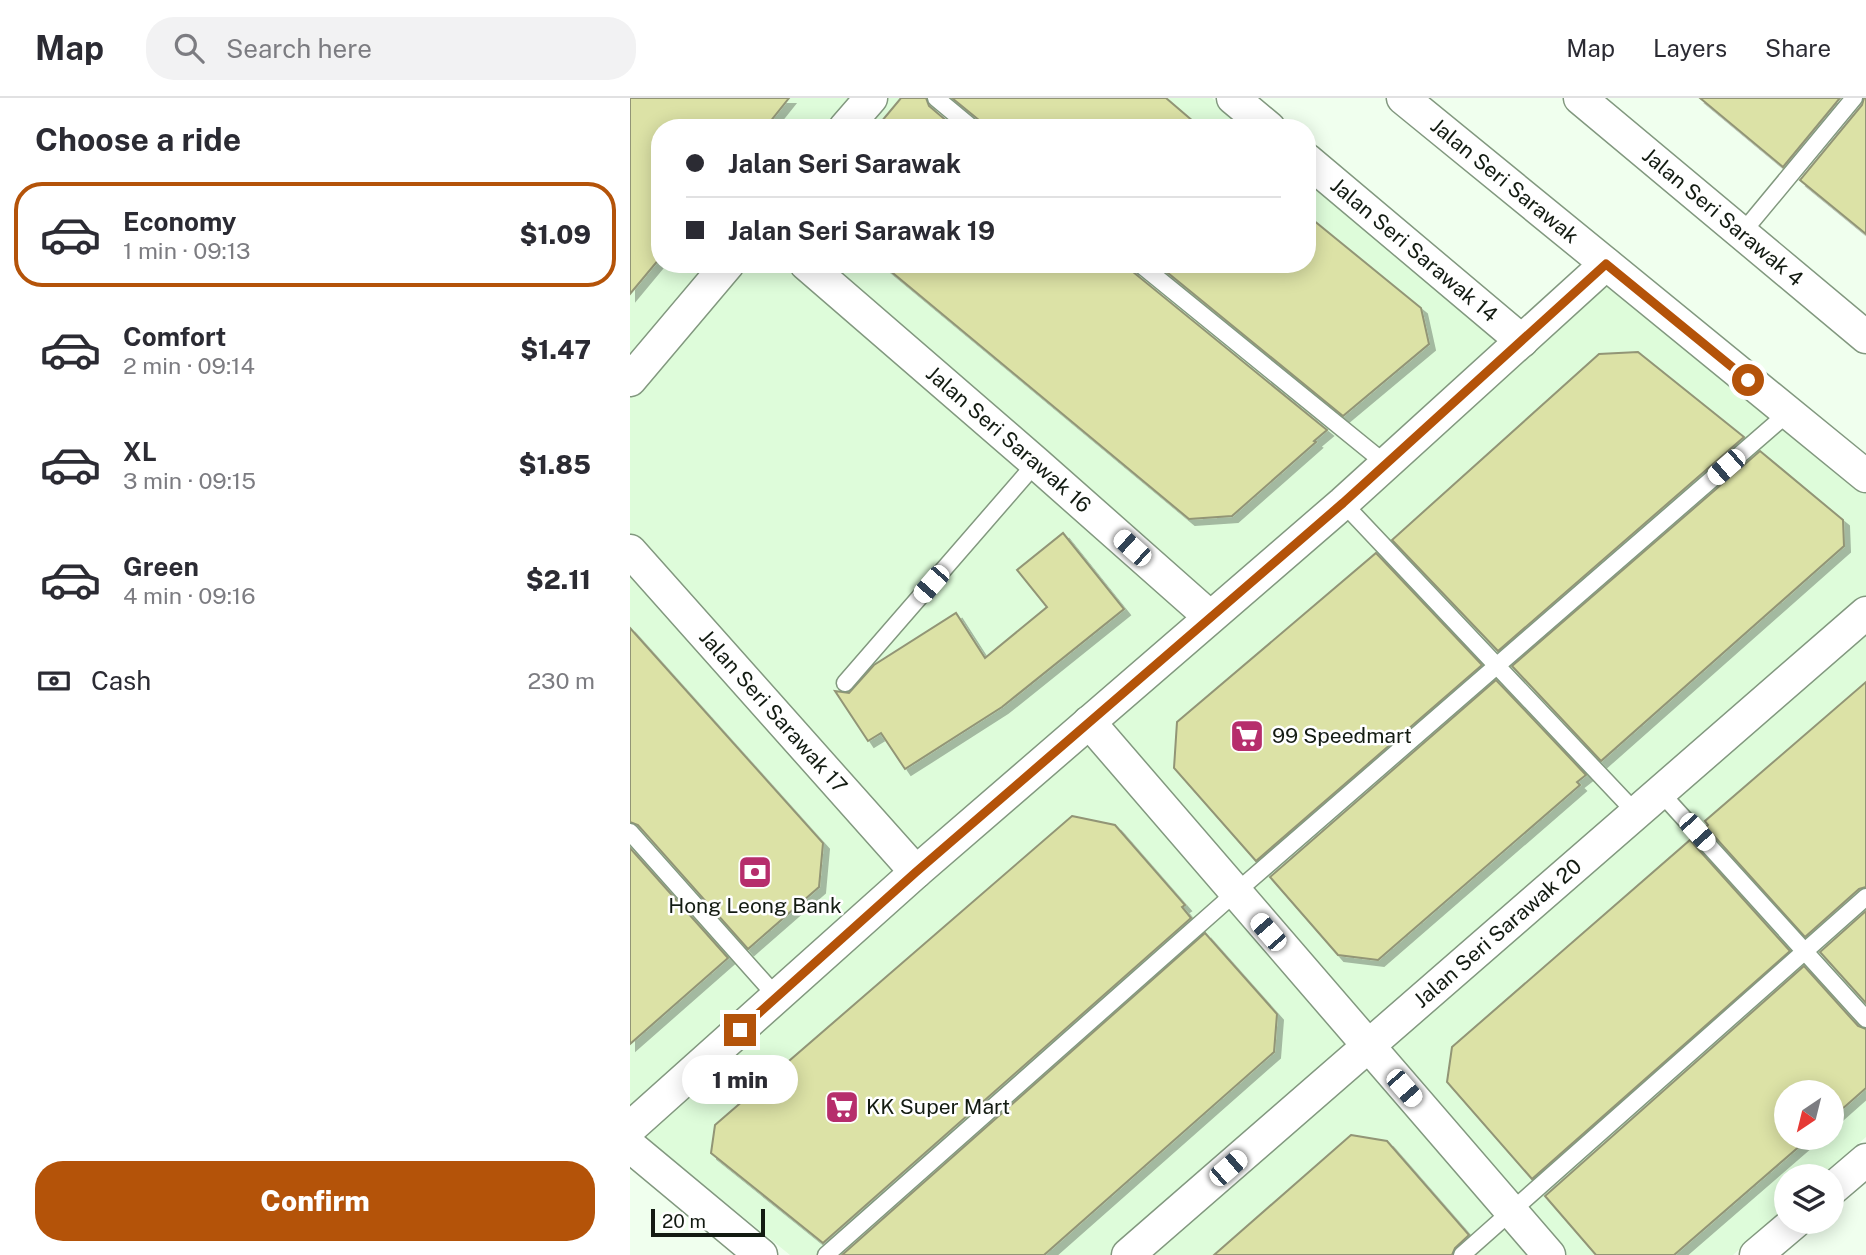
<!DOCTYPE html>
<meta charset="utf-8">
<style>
:root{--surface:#fff;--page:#f2f2f3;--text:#2b2b33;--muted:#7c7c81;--line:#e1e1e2;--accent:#b45309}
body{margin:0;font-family:"Public Sans",sans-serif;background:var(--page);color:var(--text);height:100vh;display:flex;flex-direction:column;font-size:26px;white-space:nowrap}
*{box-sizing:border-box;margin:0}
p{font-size:23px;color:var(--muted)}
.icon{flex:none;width:38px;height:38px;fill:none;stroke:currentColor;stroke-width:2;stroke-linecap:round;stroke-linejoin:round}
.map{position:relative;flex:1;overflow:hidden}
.panel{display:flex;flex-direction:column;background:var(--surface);width:630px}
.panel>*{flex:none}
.guide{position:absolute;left:21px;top:21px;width:665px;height:154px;border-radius:28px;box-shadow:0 4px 18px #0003;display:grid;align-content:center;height:154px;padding:0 35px;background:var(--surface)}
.needle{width:46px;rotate:215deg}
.controls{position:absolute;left:1144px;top:982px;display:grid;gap:14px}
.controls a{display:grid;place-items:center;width:70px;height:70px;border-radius:50%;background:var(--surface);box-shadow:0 4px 18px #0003;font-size:35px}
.scale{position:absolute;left:21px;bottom:18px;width:114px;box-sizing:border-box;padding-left:7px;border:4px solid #131b12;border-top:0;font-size:19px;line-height:24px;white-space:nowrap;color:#131b12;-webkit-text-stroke:5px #fff;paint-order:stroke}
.end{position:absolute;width:32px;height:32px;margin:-16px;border:9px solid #b45309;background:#fff;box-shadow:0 0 0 4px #fff}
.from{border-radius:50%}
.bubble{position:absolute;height:49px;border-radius:24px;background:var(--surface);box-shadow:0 4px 18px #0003;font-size:23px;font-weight:800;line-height:49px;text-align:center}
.car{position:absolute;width:21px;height:42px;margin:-21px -10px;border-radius:9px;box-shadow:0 0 5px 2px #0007;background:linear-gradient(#fff 24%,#345 0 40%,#fff 0 76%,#345 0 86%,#fff 0)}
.guide b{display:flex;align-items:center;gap:24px;height:66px;font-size:26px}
.guide b+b{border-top:2px solid var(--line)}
.guide i{width:18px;height:18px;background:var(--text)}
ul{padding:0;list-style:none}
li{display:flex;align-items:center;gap:21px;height:105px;margin:0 14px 10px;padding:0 21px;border:4px solid transparent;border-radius:28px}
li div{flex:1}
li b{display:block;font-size:26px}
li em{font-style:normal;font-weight:800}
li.current{border-color:var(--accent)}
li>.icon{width:63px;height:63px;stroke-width:1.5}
h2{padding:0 35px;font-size:32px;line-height:84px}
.pay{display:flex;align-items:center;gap:18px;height:77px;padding:0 35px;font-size:26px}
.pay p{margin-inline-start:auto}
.primary-button{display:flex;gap:14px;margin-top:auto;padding:14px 35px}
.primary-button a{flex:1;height:80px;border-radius:28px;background:var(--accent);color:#fff;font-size:28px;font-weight:800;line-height:80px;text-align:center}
header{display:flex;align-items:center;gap:42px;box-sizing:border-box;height:98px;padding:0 35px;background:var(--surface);border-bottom:2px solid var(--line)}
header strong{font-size:33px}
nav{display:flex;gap:38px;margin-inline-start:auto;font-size:24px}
.search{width:490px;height:63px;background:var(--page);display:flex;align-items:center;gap:18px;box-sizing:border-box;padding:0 24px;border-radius:28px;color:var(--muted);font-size:26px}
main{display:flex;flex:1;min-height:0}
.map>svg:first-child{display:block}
.built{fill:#defcda;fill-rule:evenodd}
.building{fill:#dce2a6;stroke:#929576;stroke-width:2;filter:url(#shadow)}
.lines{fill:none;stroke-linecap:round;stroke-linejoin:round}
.service-casing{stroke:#82987f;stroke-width:19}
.minor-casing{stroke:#82987f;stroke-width:35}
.service{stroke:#fff;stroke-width:16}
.minor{stroke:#fff;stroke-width:32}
.route{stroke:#b45309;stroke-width:9}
.labels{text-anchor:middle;stroke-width:5;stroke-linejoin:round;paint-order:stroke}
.street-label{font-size:21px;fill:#131b12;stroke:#fff}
.poi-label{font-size:21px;fill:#131b12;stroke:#fff;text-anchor:start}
</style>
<header>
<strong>Map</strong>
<div class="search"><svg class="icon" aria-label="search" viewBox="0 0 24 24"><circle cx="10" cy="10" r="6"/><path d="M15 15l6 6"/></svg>Search here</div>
<nav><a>Map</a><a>Layers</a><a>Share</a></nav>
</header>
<main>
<section class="panel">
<h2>Choose a ride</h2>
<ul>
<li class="current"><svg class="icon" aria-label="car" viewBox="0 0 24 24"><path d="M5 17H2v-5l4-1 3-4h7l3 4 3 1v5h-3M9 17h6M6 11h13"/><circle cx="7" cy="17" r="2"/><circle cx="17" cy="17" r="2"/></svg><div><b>Economy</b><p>1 min · 09:13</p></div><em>$1.09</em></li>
<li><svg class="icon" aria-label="car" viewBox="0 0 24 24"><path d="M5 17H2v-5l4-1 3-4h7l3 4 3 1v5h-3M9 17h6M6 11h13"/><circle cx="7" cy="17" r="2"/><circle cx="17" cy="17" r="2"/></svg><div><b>Comfort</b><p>2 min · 09:14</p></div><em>$1.47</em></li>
<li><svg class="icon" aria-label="car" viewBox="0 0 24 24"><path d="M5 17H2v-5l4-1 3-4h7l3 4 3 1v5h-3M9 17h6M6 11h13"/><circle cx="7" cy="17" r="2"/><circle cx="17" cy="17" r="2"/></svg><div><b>XL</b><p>3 min · 09:15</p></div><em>$1.85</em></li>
<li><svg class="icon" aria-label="car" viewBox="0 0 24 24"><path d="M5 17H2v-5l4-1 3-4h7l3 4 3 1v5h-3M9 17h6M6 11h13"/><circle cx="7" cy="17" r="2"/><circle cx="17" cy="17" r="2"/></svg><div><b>Green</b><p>4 min · 09:16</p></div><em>$2.11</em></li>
</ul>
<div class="pay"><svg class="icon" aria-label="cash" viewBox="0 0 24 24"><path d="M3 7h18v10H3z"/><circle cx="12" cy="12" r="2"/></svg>Cash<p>230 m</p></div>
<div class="primary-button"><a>Confirm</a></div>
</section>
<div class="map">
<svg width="1236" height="1157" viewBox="0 0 1236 1157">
<defs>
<filter id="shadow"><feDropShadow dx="6" dy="6" stdDeviation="0" flood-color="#0004"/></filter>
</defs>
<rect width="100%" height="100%" fill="#f0ffee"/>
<path class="built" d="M0 0H582L617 30H30V166H677V80L893 261 976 188 1236 396V1039L1192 1078H1157V1109L1103 1157H160L0 1027ZM1157 994H1202V1040H1157Z"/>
<g class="building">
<path d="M0 0H159L135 30H30V160L0 196Z"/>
<path d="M271 0H296L299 8 325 30H246Z"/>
<path d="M322 0H536L571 30H352L349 22Z"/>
<path d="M1070 0H1210L1153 69Z"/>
<path d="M1234 0H1236V136L1170 82 1232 7Z"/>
<path d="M677 117 791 210 799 246 713 318 527 166H677Z"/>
<path d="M252 166H500L503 174 697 332 684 343 686 344 602 418 559 421Z"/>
<path d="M1008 254 1114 339 868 553 762 442 969 256Z"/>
<path d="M1130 353 1213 422 1214 448 971 663 882 568Z"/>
<path d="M433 435 494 511 372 609 275 671 251 635 238 643 205 593 219 595 244 567 326 515 355 560 417 509 387 472Z"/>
<path d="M746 455 852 567 626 763 544 670 547 624Z"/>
<path d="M0 530 193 745 189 789 118 851 8 727 0 724Z"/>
<path d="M866 582 956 677 947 684 950 687 748 862 708 857 640 779Z"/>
<path d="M1236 584V789L1229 791 1175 839 1076 729 1078 727 1075 723Z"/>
<path d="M442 718 485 727 555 807 552 809 561 820 193 1145 81 1055 85 1027Z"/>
<path d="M1060 742 1160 853 902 1081 817 984 822 949Z"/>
<path d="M0 750 98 860 0 946Z"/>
<path d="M1236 813V905L1190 854Z"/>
<path d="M575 835 647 916 644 954 414 1157H212Z"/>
<path d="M1174 868 1228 928 1236 931V990L1202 1020V994H1157V1040H1179L1044 1157H966L915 1098Z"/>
<path d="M721 1037 757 1043 839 1137 825 1150 822 1157H584Z"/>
</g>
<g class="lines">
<g class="service-casing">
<g id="service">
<path d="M306 0 342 30"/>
<path d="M1112 135 1224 0"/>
<path d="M510 166 756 366"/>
<path d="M713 405 1007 716"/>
<path d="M215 585 406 365"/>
<path d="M1031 695 1236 921"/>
<path d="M0 734 147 899"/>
<path d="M196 1157 605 795 1158 315"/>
<path d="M832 1157 1236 799"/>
</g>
</g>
<g class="minor-casing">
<g id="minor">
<path d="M603 0 639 30"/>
<path id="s1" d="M773 0 1236 378"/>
<path id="s2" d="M950 0 1236 239"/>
<path d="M215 30 241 0"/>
<path id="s3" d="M677 62 892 243"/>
<path id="s4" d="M176 166 406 365 580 519"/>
<path d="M0 282 98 166"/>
<path id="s5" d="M0 453 286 774"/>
<path d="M459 624 919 1157"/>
<path d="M0 1030 286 774 713 405 976 166"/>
<path d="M0 1048 131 1157"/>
<path d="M1202 1091 1236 1062"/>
<path id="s6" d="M498 1157 1236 515"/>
<path d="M1126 1157 1165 1124"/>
</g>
</g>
<use href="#service" class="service"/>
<use href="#minor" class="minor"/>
</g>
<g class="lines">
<path class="route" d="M110 932 286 774 713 405 976 166 1118 282"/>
</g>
<defs>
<g id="supermarket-square" transform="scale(1.75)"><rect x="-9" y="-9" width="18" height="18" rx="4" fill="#b62e6c" stroke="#fff"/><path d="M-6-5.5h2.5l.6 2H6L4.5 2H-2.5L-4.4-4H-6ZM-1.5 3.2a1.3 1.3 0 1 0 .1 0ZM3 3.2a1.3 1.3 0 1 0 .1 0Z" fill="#fff"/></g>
<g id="bank-square" transform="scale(1.75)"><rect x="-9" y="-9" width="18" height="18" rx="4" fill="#b62e6c" stroke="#fff"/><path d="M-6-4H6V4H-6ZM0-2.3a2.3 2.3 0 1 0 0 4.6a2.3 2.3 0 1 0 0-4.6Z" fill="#fff"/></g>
</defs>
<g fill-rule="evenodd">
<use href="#supermarket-square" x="617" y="638"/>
<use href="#bank-square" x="125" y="774"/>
<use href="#supermarket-square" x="212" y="1009"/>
</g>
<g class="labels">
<g class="street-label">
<text dy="7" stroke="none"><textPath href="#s1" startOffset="131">Jalan Seri Sarawak</textPath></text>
<text dy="7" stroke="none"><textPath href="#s2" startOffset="186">Jalan Seri Sarawak 4</textPath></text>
<text dy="7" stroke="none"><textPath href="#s3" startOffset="140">Jalan Seri Sarawak 14</textPath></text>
<text dy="7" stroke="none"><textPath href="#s4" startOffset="268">Jalan Seri Sarawak 16</textPath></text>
<text dy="7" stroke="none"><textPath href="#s5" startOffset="215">Jalan Seri Sarawak 17</textPath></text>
<text dy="7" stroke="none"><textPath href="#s6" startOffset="490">Jalan Seri Sarawak 20</textPath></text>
</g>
<g class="poi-label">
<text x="642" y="645">99 Speedmart</text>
<text x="125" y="815" text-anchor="middle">Hong Leong Bank</text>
<text x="236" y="1016">KK Super Mart</text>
</g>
</g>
</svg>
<div class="controls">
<a><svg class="needle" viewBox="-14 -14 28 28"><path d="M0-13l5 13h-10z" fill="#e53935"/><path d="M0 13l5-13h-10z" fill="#7c7c81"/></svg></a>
<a><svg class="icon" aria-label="layers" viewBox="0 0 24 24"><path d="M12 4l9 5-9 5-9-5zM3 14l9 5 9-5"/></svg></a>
</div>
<div class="scale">20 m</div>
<i class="end from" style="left:1118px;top:282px"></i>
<i class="end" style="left:110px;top:932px"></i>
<div class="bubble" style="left:52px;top:957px;width:116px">1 min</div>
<i class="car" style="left:1096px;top:369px;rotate:229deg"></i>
<i class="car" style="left:502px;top:450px;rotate:312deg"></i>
<i class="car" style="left:301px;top:486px;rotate:221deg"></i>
<i class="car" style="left:1067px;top:734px;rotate:138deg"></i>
<i class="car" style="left:638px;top:834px;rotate:319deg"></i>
<i class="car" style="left:774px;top:990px;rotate:139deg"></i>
<i class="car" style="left:598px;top:1070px;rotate:49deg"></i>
<div class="guide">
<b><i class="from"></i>Jalan Seri Sarawak</b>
<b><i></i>Jalan Seri Sarawak 19</b>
</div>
</div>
</main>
